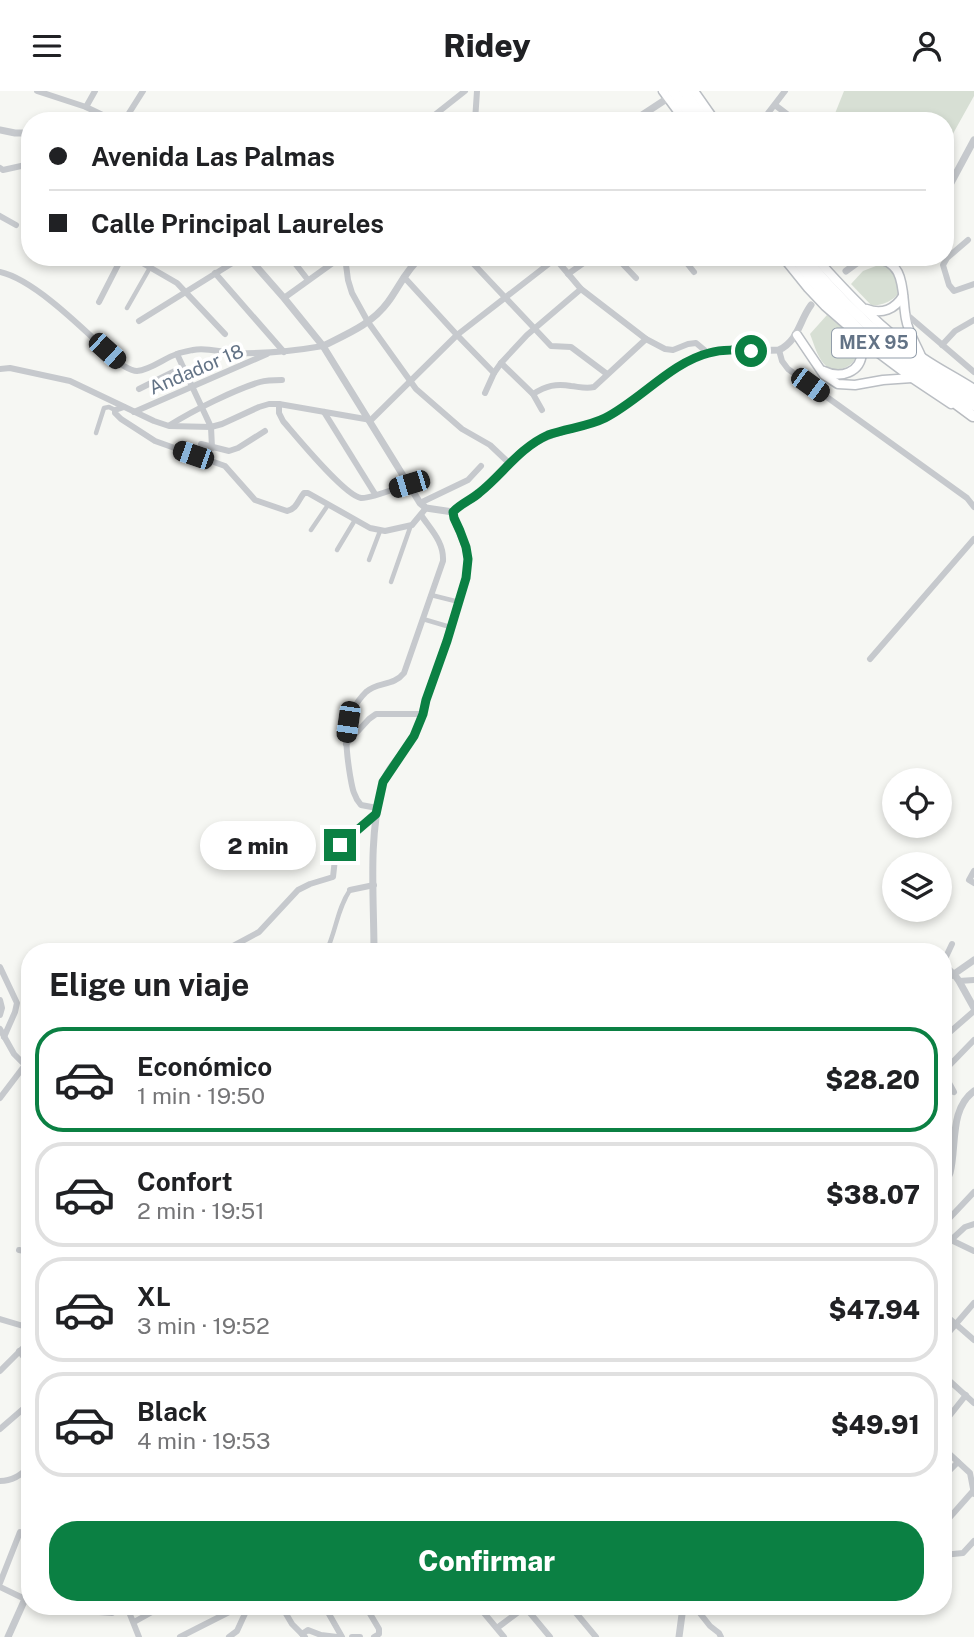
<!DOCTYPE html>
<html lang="es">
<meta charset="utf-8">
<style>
:root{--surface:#fff;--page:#f6f6f6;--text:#202124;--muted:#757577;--line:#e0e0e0;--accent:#0b8043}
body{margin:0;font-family:"Public Sans",sans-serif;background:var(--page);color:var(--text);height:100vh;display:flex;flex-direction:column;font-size:26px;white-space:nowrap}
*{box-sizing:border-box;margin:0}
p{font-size:23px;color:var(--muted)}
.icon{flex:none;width:38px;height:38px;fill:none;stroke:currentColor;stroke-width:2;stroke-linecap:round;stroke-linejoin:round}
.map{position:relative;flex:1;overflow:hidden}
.panel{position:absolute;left:21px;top:852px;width:931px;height:672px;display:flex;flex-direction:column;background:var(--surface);border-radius:28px;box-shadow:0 4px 10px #0003}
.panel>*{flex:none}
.banner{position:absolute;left:21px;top:21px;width:933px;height:154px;border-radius:28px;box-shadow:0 4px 10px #0003;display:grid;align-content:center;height:154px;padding:0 28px;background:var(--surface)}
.controls{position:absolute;left:882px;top:677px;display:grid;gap:14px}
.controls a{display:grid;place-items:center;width:70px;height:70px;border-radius:50%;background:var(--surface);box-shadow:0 4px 10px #0003;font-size:35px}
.end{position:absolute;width:32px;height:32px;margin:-16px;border:9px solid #0b8043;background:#fff;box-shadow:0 0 0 4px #fff}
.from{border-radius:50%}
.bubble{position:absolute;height:49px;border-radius:24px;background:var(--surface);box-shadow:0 4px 10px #0003;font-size:23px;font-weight:800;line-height:49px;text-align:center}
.car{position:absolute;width:21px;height:42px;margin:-21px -10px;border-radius:9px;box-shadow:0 0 5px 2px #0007;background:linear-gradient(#222 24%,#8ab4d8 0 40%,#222 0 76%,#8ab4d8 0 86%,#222 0)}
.banner b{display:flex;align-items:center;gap:24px;height:66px;font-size:26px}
.banner b+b{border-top:2px solid var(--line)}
.banner i{width:18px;height:18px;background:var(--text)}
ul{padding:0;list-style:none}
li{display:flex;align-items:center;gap:21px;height:105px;margin:0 14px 10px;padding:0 14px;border:4px solid var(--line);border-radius:28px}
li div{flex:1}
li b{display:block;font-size:26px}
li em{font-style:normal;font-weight:800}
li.active{border-color:var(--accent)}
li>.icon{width:63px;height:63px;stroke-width:1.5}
h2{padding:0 28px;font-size:32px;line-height:84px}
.action{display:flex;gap:14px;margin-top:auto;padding:14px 28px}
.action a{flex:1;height:80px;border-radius:28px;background:var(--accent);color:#fff;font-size:28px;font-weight:800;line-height:80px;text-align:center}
header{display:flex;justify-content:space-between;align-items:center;height:91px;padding:0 28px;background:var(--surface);font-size:32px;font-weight:800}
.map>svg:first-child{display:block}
.green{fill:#d7dfd4}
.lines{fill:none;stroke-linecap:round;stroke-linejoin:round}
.secondary-casing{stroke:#babec3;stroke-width:11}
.trunk-casing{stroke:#b8bbbf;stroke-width:13}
.pedestrian{stroke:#c6c9cd;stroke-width:4.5}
.minor{stroke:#c6c9cd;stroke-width:6}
.tertiary{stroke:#c6c9cd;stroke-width:7}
.secondary{stroke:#fff;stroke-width:8}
.trunk{stroke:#fff;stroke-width:10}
.route{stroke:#0b8043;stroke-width:9}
.labels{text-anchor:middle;stroke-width:7;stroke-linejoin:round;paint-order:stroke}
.shield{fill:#fff;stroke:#929daa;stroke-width:2}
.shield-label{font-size:18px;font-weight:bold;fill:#637386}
.street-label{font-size:19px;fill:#637386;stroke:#fff}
</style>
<header><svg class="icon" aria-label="menu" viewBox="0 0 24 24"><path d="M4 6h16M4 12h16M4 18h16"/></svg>Ridey<svg class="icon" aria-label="person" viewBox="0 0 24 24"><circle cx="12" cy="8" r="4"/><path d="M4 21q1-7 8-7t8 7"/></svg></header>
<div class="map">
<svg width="974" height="1546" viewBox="0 0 974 1546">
<rect width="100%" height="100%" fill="#f6f7f3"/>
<g class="green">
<path d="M844 0H974V5L945 57V30H832Z"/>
<path d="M881 173C910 188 905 211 872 215L851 193 863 180Z"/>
<path d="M827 224C835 231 850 242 855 250 867 269 838 288 824 273 817 265 814 253 810 243Z"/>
</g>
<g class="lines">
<g class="secondary-casing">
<g id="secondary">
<path d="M663 0 685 30"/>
<path d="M694 0 715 30"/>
<path d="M783 166 808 197 825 215 856 242"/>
<path d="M815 166C848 203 882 239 923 267 939 278 957 287 974 298"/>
<path d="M872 167C908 169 901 202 906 228 908 241 916 253 921 265"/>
<path d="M867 218C882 224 895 218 903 205"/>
<path d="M797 244 824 284 838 293 855 294 883 289 912 287"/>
<path d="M876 260 912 287 951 313"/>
<path d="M824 280C840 288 861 282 862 261 862 253 857 247 853 240"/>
</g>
</g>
<g class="trunk-casing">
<g id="trunk">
<path d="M673 0 695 30"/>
<path d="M684 0 705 30"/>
<path d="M794 166C829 212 870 256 921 286 938 296 956 305 974 314"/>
<path d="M804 166C851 223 906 275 974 305"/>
<path d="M946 305 973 325"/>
</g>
</g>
<g class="pedestrian">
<path d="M127 217 156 166"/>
<path d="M96 342 104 317 109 316 115 319"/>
<path d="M311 439 328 414"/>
<path d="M337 459 355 429"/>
<path d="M369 469 380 440"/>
<path d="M391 491 411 434"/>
<path d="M431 504 459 511"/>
<path d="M423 528 450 536"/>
<path d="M326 861C336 841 337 818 350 799"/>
</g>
<g class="minor">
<path d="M37 0 86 16 115 30"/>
<path d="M775 14 796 30"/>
<path d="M86 16 95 0"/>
<path d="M560 28 561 30"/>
<path d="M124 30 143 0"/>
<path d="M427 30 465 0"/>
<path d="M475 30 477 0"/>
<path d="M762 30 785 0"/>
<path d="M0 77 3 79 30 73"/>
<path d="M0 125 16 134"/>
<path d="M968 149 947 167 943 174 949 194 954 200 974 193"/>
<path d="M132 166 177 192 225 243"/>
<path d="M290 166 308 189"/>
<path d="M345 166 348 189 352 202 368 231 416 298 462 338 490 354 509 372"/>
<path d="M467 166 551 255 571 256 607 283"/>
<path d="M554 166 581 198 646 248 665 258 673 259 688 253 696 252 708 262"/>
<path d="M616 166 636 187"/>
<path d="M682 166 694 181"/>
<path d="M0 181C37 189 92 247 122 274 126 276 131 280 137 280 151 279 164 267 177 263 182 261 188 260 193 259 208 256 221 262 236 262 266 263 294 260 323 255"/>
<path d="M215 182 284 261"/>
<path d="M568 183 592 166"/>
<path d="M404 186 457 244 494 282"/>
<path d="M284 207 341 166"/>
<path d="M99 211 122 166"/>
<path d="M905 222 974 281"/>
<path d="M139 230 242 166"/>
<path d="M942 254 955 240 974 229"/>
<path d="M779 259 782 270 788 278 967 407 974 416"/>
<path d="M177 263 211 336 212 357"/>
<path d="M501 272 533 303 542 319"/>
<path d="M0 278 10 277 70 290 154 330 169 335 211 336 222 333 259 316 269 313H279L371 329 457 244 555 168"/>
<path d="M139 298 183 276"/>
<path d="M485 302 494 282 501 272 527 244 581 198"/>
<path d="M533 303C546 295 556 292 571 295 580 296 586 298 594 296L646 248"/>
<path d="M279 313V322L283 330C296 345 344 404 361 407 370 408 399 396 409 393"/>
<path d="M124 316 115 319V322L121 328 155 350 225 375 255 409 287 420C297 418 298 409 304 402H308L370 437 385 440 412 434 426 417"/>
<path d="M134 321 267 263"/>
<path d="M324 321 375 403"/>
<path d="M170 334C194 319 234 299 260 291 267 289 275 289 282 289"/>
<path d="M201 353 229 360 238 357 265 340"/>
<path d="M420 412 468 389 481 375"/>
<path d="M870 568 974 448"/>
<path d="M346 653 369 628 376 623H423"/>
<path d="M377 717 361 714C353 705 352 695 350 684 345 653 341 626 366 601 377 591 394 595 404 582L443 470C444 451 431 439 421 424"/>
<path d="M974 780 969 789 974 792"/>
<path d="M350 799 374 794"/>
<path d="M222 861 259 841 298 799 310 793 333 786 335 768 340 754 376 723"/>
<path d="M0 876 17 912 15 921 4 946"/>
<path d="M959 890 974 889"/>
<path d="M943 891 954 883 945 874 944 870 952 853"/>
<path d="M0 909 2 917 0 924"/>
<path d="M0 938 14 963 25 974"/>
<path d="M943 947 974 920"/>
<path d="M954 1001 943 981 974 949"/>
<path d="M0 1007 25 974"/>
<path d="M974 1133 965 1136 951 1149 974 1160"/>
<path d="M943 1134 974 1101"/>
<path d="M19 1159 30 1161"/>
<path d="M943 1222 974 1249"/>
<path d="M0 1228 30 1237"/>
<path d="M943 1248 974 1212"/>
<path d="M19 1260 30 1274"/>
<path d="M0 1280 30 1250"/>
<path d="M943 1284 974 1312"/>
<path d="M943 1333 966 1304"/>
<path d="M0 1338 30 1312"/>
<path d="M943 1357 970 1382 974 1403"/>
<path d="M943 1386 958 1371"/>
<path d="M0 1390C13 1390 20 1384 30 1376"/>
<path d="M943 1434 973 1400"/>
<path d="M943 1464 963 1462 974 1450"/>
<path d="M0 1492 20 1441"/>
<path d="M0 1496 25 1508"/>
<path d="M35 1516 112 1522"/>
<path d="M127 1516 139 1546"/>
<path d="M282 1516 292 1533 305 1546"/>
<path d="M325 1516 342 1546"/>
<path d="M366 1516 379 1538V1543L374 1546"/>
<path d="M479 1516 504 1546"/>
<path d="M525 1516 550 1546"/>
<path d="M571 1516 596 1546"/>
<path d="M695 1516 710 1535 719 1542 721 1546"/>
<path d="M134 1531 161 1516"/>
<path d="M497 1537 525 1516"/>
<path d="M302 1543 308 1539 321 1544 337 1546"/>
<path d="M180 1546 239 1516"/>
<path d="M229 1546 237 1540 248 1516"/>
<path d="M352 1546H360"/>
</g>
<g class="tertiary">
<path d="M633 30 668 7"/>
<path d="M0 39 15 42H30"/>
<path d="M945 103 974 49"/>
<path d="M248 166 284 207 323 255 420 412 426 417 453 421"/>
<path d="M846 180 857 172 873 166"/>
<path d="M323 255C347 243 372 233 388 211 399 196 406 179 421 166"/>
<path d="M453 421 456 417C465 412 475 407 483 399 498 384 511 367 530 355 553 339 580 339 605 327 640 309 671 271 709 262 732 256 756 260 779 259 799 249 799 230 811 214"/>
<path d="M374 861C374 806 368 749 382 695 387 675 407 660 416 641 421 627 424 614 429 600 440 571 449 543 458 513 462 498 469 482 467 466 466 449 454 435 453 421"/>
<path d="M974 869 954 883 959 890 974 917"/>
<path d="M943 1097C945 1093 948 1087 950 1082 957 1056 949 1018 974 1000"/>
<path d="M8 1546 30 1497"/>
<path d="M679 1546 683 1516"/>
</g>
<use href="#secondary" class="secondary"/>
<use href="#trunk" class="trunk"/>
</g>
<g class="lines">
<path class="route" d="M340 754 376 723 383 691 414 645 423 623 426 609 447 550 466 487 468 468 466 456 460 440 454 427 453 421C460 413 471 409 479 402 503 383 519 357 548 344 567 337 587 336 605 327 639 310 672 271 709 262 723 258 737 259 751 260"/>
</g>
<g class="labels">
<rect class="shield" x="832" y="237.5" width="84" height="29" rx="5"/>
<g class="shield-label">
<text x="874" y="258">MEX 95</text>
</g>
<g class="street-label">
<text transform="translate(196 278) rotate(-23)" y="7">Andador 18</text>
</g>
</g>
</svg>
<div class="controls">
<a><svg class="icon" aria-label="locate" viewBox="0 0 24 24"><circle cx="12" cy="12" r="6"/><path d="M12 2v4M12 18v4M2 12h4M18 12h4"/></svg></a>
<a><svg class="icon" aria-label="layers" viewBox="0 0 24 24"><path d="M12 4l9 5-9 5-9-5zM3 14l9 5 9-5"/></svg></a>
</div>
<i class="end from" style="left:751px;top:260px"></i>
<i class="end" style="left:340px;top:754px"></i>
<div class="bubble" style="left:200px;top:730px;width:116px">2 min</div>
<i class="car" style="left:107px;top:260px;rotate:132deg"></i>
<i class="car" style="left:810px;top:294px;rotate:126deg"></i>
<i class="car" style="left:193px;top:364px;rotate:289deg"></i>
<i class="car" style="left:409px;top:393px;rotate:253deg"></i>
<i class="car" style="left:348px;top:631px;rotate:188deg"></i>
<div class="banner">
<b><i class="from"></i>Avenida Las Palmas</b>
<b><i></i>Calle Principal Laureles</b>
</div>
<section class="panel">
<h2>Elige un viaje</h2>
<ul>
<li class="active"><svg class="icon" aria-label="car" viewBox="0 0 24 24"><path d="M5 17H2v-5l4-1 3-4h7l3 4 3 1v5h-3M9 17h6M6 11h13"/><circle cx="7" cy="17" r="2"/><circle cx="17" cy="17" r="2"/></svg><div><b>Económico</b><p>1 min · 19:50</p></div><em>$28.20</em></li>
<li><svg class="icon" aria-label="car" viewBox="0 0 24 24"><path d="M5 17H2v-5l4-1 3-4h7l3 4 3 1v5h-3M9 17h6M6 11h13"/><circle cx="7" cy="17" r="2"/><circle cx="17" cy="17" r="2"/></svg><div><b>Confort</b><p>2 min · 19:51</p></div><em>$38.07</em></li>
<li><svg class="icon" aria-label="car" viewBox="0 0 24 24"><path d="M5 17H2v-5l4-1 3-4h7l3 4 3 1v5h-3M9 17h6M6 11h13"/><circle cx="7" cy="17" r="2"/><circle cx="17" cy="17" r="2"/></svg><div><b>XL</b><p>3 min · 19:52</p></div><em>$47.94</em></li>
<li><svg class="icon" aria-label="car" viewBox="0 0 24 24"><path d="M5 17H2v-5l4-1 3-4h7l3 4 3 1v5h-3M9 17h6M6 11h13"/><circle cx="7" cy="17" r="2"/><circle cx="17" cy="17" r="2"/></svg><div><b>Black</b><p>4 min · 19:53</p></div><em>$49.91</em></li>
</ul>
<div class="action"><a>Confirmar</a></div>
</section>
</div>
